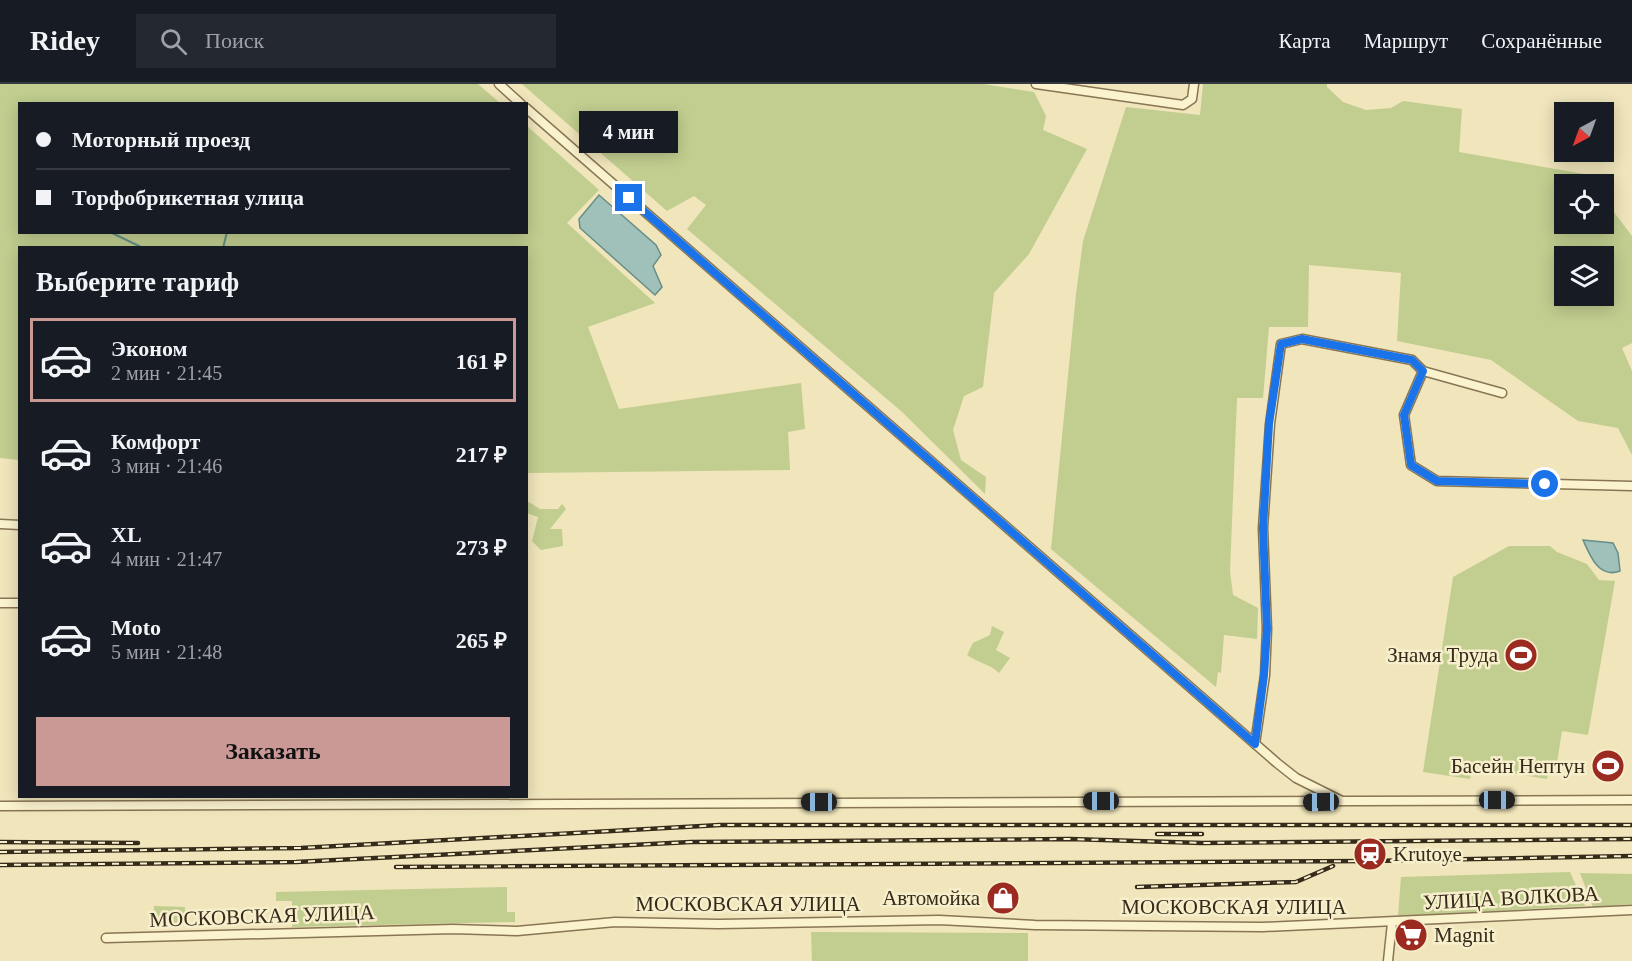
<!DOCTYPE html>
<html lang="ru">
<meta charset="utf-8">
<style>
:root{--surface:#171b24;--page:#242831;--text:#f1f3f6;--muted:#9ea1a6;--line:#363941;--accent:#ca9996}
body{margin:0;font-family:"Times New Roman",serif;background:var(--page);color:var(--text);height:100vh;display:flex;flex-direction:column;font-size:22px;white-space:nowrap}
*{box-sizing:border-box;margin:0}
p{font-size:20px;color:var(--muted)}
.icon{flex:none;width:33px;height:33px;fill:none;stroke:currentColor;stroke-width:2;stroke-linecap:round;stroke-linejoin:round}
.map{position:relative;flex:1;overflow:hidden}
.side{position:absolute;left:18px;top:162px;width:510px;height:552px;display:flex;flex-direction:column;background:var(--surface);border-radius:0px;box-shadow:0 3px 15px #0003}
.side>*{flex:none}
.top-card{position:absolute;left:18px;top:18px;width:510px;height:132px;border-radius:0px;box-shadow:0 3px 15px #0003;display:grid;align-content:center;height:132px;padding:0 18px;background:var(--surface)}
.needle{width:39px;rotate:221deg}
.tools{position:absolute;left:1554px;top:18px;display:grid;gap:12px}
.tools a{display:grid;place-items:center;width:60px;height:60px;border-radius:0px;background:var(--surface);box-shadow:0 3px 15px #0003;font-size:30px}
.end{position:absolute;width:27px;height:27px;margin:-14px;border:8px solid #1a73e8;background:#fff;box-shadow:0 0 0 3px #fff}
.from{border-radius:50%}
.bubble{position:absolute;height:42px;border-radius:0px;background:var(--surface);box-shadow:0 3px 15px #0003;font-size:20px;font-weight:600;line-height:42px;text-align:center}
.car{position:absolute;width:18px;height:36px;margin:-18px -9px;border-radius:8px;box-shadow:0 0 4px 2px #0007;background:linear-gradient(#222 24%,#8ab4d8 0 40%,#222 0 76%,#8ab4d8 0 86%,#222 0)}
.top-card b{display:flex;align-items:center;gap:21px;height:57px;font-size:22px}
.top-card b+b{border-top:2px solid var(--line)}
.top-card i{width:15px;height:15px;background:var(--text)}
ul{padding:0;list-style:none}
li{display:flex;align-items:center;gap:18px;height:84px;margin:0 12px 9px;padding:0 6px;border:3px solid transparent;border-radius:0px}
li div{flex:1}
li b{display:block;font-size:22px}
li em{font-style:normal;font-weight:600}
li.selected{border-color:var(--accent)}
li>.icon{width:54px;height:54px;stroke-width:1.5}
h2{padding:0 18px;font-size:27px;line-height:72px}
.action{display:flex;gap:12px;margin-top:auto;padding:12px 18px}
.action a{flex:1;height:69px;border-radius:0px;background:var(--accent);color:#111;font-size:24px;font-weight:600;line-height:69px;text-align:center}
header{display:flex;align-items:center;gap:36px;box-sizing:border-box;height:84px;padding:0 30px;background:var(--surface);border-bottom:2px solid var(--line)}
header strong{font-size:28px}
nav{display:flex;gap:33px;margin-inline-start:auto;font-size:21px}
.search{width:420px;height:54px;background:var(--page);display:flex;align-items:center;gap:15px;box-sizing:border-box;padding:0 21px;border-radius:0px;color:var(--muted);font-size:22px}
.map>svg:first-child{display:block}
.green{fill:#c1ce8f;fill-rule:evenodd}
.water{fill:#a0c1ba;stroke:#678e88;stroke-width:1.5}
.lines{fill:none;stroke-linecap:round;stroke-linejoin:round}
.stream{stroke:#678e88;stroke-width:2}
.minor-casing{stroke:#887554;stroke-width:11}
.minor{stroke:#fbf2ce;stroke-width:8}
.rail-casing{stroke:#362a1a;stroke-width:4.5}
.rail{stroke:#f7efcb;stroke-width:2;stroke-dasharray:7;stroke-linecap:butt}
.route{stroke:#1a73e8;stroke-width:8}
.labels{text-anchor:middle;stroke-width:5;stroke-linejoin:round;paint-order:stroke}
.poi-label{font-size:21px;fill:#362a1a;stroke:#f7efcb;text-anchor:end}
.street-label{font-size:21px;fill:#362a1a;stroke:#f7efcb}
</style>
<header>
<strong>Ridey</strong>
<div class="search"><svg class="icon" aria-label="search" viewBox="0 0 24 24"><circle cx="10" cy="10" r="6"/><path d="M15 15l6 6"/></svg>Поиск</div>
<nav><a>Карта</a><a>Маршрут</a><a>Сохранённые</a></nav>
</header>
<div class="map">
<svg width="1632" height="877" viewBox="0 0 1632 877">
<rect width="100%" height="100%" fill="#f0e5bb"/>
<g class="green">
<path d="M0 0H478L500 19 20 20V148H526L527 42 599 106 567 139 655 219 588 243 619 325 801 299 805 345 788 348 790 386 527 389 526 164H20L19 376 0 374Z"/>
<path d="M522 0H983L1034 8 1046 32 1043 46 1087 65 1029 170 994 209 983 303 964 312 953 346 961 376 986 393 985 410 901 327 687 145 706 121 694 112 667 127Z"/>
<path d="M1203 0H1327V3L1343 18 1366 26 1391 24 1403 17 1462 25 1459 68 1584 90 1593 100H1564V140H1604V115L1632 152V259L1622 264 1632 287V371L1618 344 1578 337 1491 276 1397 257 1401 189 1309 181 1308 243H1269L1263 314H1237L1230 487 1233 511 1258 524 1257 555 1224 551 1221 589 1218 588 1216 603 1051 465 1076 210 1083 157 1126 23 1200 31ZM1564 172H1604V212H1564Z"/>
<path d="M529 418 540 425H558L562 420 566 425 550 445H562L563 462 541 466 532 457 538 433 527 429V419Z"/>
<path d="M1509 462H1550L1557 468 1587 480 1599 496 1615 497 1588 651 1562 647 1556 685H1549L1547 695 1473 683 1470 695 1423 688 1453 493Z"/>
<path d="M992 542 1004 548 996 566 1010 574 999 589C992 581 977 578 967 571L973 559 990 551Z"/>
<path d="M1570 788 1585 822 1398 832 1401 793Z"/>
<path d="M1580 789 1632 790V820L1593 823Z"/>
<path d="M507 803V828H515V838L292 843V817H276V808Z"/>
<path d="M154 822 185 823V839H154Z"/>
<path d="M811 848 1028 849V877H812Z"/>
</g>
<g class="water">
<path d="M599 111 656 161 661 171 653 182 662 203 655 211 580 144 579 135Z"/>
<path d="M1583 456 1613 459 1618 469 1620 487C1599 495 1590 472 1583 456Z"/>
</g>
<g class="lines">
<g class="stream">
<path d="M110 148 143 164"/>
<path d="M223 164 227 148"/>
</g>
<g class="minor-casing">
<g id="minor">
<path d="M499 0 521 20"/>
<path d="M1036 0 1183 21 1192 15 1194 0"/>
<path d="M526 24 1277 679 1296 694 1340 716"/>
<path d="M1423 287 1404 331 1411 381 1437 397 1632 402"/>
<path d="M0 440 20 441"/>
<path d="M0 519H20"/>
<path d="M1255 660 1265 591 1267 545 1263 444 1270 340 1281 260 1302 255 1412 276 1423 287 1502 309"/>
<path d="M0 722 1632 716"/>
<path d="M106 854 453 845 517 847 615 838 718 840 939 836 1035 841 1263 843 1632 826"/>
<path d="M1388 877 1392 839"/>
</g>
</g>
<use href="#minor" class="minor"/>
<g class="rail-casing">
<g id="rail">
<path d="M1157 750H1202"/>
<path d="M0 758 138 759"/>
<path d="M0 768 301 764 720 741H1632"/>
<path d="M0 781 296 778 691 758 1070 755 1202 759 1632 755"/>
<path d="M396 783 1371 777 1632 772"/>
<path d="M1137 803 1296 798 1333 782"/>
</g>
</g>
<use href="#rail" class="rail"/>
</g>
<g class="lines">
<path class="route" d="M629 114 1255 660 1264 591 1267 545 1263 444 1269 340 1281 260 1302 255 1412 276 1423 287 1404 331 1411 381 1437 397 1545 400"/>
</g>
<defs>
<g id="stadium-disc" transform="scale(1.725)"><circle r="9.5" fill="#9b2b20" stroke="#f7efcb"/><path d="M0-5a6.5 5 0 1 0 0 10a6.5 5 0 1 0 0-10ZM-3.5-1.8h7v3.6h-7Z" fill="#fff"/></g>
<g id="station-disc" transform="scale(1.725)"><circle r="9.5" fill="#9b2b20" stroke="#f7efcb"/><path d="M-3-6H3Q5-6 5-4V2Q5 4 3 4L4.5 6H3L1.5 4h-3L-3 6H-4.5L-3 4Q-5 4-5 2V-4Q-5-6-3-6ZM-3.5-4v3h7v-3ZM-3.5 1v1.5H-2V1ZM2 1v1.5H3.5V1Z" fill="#fff"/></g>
<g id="shop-disc" transform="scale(1.725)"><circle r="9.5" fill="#9b2b20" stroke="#f7efcb"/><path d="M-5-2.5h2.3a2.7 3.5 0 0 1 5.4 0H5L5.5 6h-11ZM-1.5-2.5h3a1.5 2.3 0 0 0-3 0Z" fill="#fff"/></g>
<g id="supermarket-disc" transform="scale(1.725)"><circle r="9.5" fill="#9b2b20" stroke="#f7efcb"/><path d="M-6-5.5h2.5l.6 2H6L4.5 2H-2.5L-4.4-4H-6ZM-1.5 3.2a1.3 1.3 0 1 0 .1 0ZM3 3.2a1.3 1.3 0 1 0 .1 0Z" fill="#fff"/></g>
</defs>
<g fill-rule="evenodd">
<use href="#stadium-disc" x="1521" y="571"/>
<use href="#stadium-disc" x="1608" y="682"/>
<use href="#station-disc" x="1370" y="770"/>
<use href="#shop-disc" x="1003" y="814"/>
<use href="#supermarket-disc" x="1411" y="851"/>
</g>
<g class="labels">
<g class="poi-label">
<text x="1498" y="578">Знамя Труда</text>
<text x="1585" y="689">Басейн Нептун</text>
<text x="1393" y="777" text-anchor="start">Krutoye</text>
<text x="980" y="821">Автомойка</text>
<text x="1434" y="858" text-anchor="start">Magnit</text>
</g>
<g class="street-label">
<text transform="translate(1511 814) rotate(-3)" y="7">УЛИЦА ВОЛКОВА</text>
<text x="748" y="827">МОСКОВСКАЯ УЛИЦА</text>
<text x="1234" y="830">МОСКОВСКАЯ УЛИЦА</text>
<text transform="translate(262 832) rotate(-2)" y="7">МОСКОВСКАЯ УЛИЦА</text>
</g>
</g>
</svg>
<div class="tools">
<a><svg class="needle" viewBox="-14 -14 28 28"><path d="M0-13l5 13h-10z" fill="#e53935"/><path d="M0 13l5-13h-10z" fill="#9ea1a6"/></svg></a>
<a><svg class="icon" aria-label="locate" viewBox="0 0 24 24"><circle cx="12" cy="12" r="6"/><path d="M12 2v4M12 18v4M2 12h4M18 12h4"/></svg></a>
<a><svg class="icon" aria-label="layers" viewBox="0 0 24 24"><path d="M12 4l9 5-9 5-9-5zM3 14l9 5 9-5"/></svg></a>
</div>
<i class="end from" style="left:1545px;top:400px"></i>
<i class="end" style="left:629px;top:114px"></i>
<div class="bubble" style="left:579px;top:27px;width:99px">4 мин</div>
<i class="car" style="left:1497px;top:716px;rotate:90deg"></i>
<i class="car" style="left:1101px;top:717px;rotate:270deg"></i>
<i class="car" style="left:819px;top:718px;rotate:270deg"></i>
<i class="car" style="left:1321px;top:718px;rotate:269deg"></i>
<div class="top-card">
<b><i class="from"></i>Моторный проезд</b>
<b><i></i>Торфобрикетная улица</b>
</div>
<section class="side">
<h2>Выберите тариф</h2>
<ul>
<li class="selected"><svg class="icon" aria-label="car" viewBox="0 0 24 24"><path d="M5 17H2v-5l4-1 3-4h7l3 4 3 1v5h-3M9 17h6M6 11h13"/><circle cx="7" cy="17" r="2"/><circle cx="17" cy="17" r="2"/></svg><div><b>Эконом</b><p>2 мин · 21:45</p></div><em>161 ₽</em></li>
<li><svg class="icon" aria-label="car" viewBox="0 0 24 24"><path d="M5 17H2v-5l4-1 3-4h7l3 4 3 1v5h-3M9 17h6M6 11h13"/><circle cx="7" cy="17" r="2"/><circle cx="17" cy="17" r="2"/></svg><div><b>Комфорт</b><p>3 мин · 21:46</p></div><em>217 ₽</em></li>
<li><svg class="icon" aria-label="car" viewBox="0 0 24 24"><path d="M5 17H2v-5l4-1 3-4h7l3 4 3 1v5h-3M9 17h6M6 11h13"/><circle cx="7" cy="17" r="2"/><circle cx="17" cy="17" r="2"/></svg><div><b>XL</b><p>4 мин · 21:47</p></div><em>273 ₽</em></li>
<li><svg class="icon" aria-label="car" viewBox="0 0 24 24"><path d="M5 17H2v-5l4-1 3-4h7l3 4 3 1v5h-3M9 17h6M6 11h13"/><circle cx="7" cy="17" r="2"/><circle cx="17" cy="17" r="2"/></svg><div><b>Moto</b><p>5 мин · 21:48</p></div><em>265 ₽</em></li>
</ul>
<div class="action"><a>Заказать</a></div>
</section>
</div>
